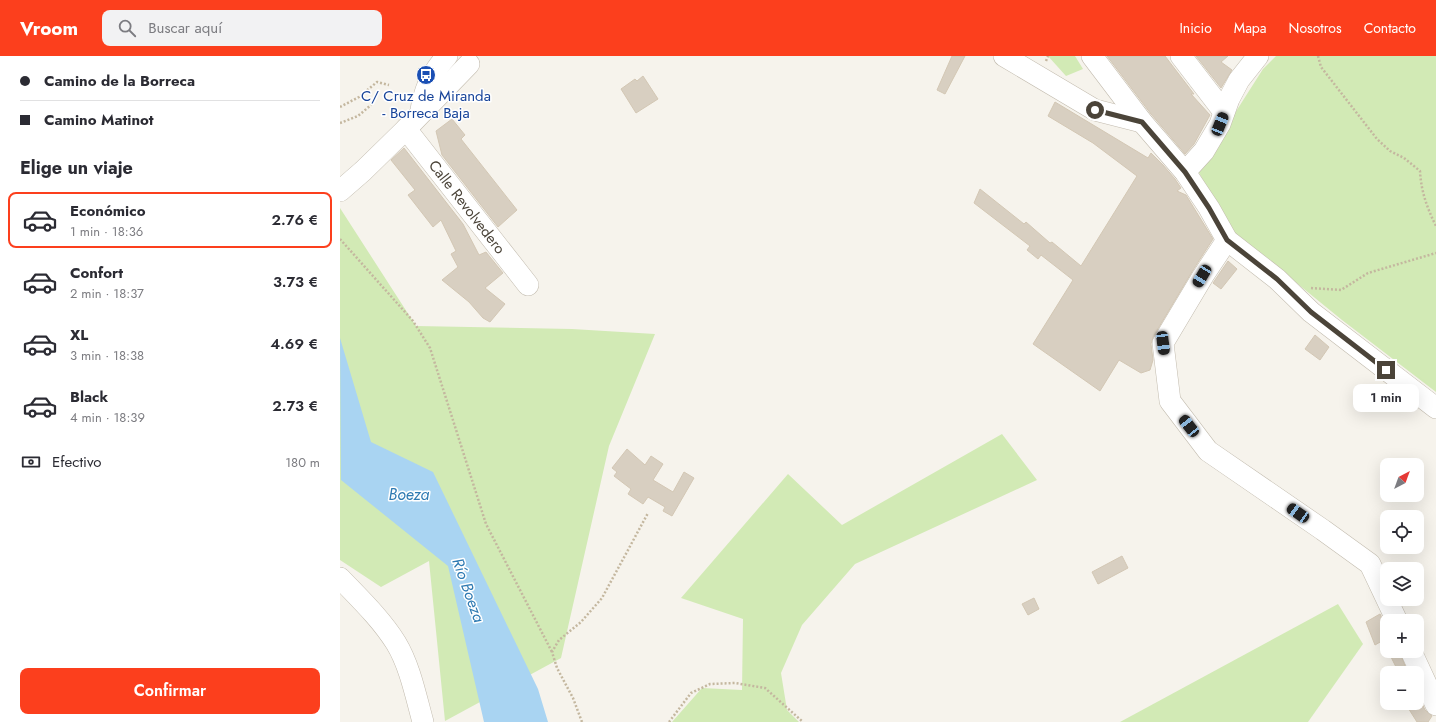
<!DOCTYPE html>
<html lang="es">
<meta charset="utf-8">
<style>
:root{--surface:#fff;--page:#f2f2f3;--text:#2b2b33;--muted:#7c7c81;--line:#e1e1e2;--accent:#fc3f1d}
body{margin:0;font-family:Jost,sans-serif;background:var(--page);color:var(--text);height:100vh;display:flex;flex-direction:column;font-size:15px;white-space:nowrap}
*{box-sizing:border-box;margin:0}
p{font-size:13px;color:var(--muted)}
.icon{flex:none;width:22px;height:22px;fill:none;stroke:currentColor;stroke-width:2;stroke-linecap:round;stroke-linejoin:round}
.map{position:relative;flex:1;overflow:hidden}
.panel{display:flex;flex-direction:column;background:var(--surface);width:340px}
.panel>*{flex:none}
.top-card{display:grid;align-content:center;height:88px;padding:0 20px;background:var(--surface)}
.needle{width:26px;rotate:41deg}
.tools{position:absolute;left:1040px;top:402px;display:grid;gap:8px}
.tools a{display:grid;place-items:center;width:44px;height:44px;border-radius:8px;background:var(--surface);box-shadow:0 4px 16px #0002;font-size:20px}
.end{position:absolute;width:18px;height:18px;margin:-9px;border:5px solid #4b4439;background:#fff;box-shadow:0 0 0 2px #fff}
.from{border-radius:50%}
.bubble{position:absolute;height:28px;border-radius:8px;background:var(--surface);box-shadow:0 4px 16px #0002;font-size:13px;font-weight:600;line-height:28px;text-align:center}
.car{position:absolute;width:12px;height:24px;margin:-12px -6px;border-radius:5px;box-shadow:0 0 3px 1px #0007;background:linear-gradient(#222 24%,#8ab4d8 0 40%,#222 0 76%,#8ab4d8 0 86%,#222 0)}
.top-card b{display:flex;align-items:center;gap:14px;height:38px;font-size:15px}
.top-card b+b{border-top:1px solid var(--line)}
.top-card i{width:10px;height:10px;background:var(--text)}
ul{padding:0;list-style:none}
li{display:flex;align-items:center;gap:12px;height:56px;margin:0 8px 6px;padding:0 12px;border:2px solid transparent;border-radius:8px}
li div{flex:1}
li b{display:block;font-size:15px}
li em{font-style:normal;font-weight:600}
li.active{border-color:var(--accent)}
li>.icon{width:36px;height:36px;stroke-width:1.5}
h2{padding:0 20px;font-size:18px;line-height:48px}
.pay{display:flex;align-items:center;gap:10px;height:44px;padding:0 20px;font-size:15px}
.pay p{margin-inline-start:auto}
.primary-button{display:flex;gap:8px;margin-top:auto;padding:8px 20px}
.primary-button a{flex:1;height:46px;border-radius:8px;background:var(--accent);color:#fff;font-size:16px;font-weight:600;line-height:46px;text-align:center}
header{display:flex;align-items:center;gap:24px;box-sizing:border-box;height:56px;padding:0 20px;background:var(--accent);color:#fff}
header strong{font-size:19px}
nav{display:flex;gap:22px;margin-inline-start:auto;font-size:14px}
.search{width:280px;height:36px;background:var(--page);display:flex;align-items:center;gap:10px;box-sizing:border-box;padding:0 14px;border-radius:8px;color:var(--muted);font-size:15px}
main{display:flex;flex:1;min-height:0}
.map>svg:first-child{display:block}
.green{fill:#d2eab5}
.water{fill:#a9d4f2}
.building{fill:#d8cfc1;stroke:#d3c7b4}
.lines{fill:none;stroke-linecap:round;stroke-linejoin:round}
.minor-casing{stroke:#c2bbae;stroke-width:22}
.path{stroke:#c4b79f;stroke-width:2.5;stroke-dasharray:2 2;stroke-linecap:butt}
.minor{stroke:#fff;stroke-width:21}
.route{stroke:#4b4439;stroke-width:5}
.labels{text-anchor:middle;stroke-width:3;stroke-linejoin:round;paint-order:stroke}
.transit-label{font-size:15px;fill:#164399;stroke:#fff}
.street-label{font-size:15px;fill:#4b4439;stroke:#fff}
.water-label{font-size:16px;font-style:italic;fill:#2e7ab2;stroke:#fff}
</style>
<header>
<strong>Vroom</strong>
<div class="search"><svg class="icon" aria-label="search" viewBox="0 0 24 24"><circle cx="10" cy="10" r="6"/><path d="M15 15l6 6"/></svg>Buscar aquí</div>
<nav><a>Inicio</a><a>Mapa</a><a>Nosotros</a><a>Contacto</a></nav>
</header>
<main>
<section class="panel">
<div class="top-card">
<b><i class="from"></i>Camino de la Borreca</b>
<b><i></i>Camino Matinot</b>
</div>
<h2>Elige un viaje</h2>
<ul>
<li class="active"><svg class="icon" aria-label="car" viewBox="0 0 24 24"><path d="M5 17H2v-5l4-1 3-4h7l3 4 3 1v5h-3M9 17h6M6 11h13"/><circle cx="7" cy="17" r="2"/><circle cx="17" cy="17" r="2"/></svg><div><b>Económico</b><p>1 min · 18:36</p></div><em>2.76 €</em></li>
<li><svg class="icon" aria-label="car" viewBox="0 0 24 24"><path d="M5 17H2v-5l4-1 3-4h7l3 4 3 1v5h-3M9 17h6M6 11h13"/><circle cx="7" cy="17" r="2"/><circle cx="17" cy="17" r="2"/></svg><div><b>Confort</b><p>2 min · 18:37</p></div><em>3.73 €</em></li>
<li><svg class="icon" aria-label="car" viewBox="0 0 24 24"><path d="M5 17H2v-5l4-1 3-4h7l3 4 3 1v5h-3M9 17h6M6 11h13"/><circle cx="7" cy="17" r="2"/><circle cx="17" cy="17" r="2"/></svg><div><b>XL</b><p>3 min · 18:38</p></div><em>4.69 €</em></li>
<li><svg class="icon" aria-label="car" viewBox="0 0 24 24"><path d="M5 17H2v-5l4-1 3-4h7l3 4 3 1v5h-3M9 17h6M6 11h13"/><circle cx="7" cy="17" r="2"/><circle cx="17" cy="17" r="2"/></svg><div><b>Black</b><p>4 min · 18:39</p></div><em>2.73 €</em></li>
</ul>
<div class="pay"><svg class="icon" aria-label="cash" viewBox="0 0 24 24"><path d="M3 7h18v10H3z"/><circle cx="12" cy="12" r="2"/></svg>Efectivo<p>180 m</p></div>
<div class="primary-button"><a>Confirmar</a></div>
</section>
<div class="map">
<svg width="1096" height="666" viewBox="0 0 1096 666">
<rect width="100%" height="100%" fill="#f6f3ec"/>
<g class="green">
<path d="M708 0H735L743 13 726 20Z"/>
<path d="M936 0H1096V336L1002 264 932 207 895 182 858 115 923 13Z"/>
<path d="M0 152 76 270 232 273 315 278 269 390 221 602 105 665 89 505 41 531 0 504Z"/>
<path d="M662 378 697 424 515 508 462 569 441 617 447 654 459 666H332L362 632 402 634 403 563 341 542 448 418 502 469Z"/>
<path d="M998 548 1023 588 968 666H780Z"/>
</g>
<path class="water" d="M0 282 31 386 93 416 198 633 208 666H144L108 510 1 424Z"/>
<g class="building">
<path d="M612 0H625L605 38 597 34Z"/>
<path d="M767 0H825L854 38H851L870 59 854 88 845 98 811 58Z"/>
<path d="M856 0H888L881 6 892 14 881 32Z"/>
<path d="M303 20 318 43 296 57 281 33 295 23 297 25Z"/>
<path d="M715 46 808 102 811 97 823 109 835 123 841 132 837 135 846 139 873 183 853 214 813 281 811 288 813 304 810 314 801 317 779 304 760 335 693 288 733 224 701 199 698 203 687 194 690 190 634 147 640 133 684 168 686 166 710 187 712 186 741 210 797 120 753 87 708 60Z"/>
<path d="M112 63 125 79 121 83 177 154 158 171 102 99 96 75Z"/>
<path d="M64 92 123 168 139 199 146 196 163 217 145 232 165 248 150 266 143 262 129 246 102 224 118 211 111 198 116 195 101 164 93 171 68 139 75 134 51 104Z"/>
<path d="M888 205 897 213 881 233 873 227Z"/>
<path d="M975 279 989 291 980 304 965 293Z"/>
<path d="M287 393 305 409 311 400 323 408 313 424 333 436 344 416 354 422 332 460 323 455 325 451 308 441 303 448 288 438 291 433 274 420 277 416 272 412Z"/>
<path d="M782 500 788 512 758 528 752 516Z"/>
<path d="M694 542 699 553 688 559 682 548Z"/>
<path d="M1040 558 1047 571V582L1035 589 1026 566Z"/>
<path d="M1048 595H1059L1068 617H1059Z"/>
<path d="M1077 637 1085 654 1092 660 1088 666H1077L1065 647H1077Z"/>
</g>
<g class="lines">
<g class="minor-casing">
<g id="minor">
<path d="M664 0 755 54 802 66"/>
<path d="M752 0 802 66 845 116 869 152 887 184 937 223 971 256 1096 352"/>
<path d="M841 0 884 56"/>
<path d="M81 54C84 34 93 15 107 0"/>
<path d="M66 73 188 229"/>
<path d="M845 116 864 95 880 68 889 43 899 24 918 0"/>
<path d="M0 135 23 115 66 73 129 8"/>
<path d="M887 184 863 220 823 287 830 345 868 395 983 474 1030 508 1057 565"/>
<path d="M0 522C20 543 41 563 56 587 70 610 76 641 83 666"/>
<path d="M1071 595 1096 649"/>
</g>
</g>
<g class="path">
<path d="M978 0 981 11 1037 83 1050 95 1064 102 1080 115C1081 135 1087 152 1096 170"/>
<path d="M706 5 708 0"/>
<path d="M0 51 19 41 37 26 49 29"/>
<path d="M0 67 18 60 31 49"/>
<path d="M0 183 73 265 90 292 146 468 212 596"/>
<path d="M971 232 1001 234 1028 217 1096 197"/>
<path d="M242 666 233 642 217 612 212 596 219 584 241 566 262 542 308 457"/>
<path d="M329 666 351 637 370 628 395 627 425 632 463 666"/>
</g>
<use href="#minor" class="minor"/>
</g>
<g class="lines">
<path class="route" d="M755 54 802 66 845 116 869 152 887 184 937 223 971 256 1046 314"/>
</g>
<defs>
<g id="bus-disc" transform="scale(1)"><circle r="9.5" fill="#1a4fb4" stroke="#fff"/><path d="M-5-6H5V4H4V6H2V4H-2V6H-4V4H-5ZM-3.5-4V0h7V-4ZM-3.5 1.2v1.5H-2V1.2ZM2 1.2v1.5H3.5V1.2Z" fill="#fff"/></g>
</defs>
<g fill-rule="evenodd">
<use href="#bus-disc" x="86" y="19"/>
</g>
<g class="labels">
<g class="transit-label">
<text x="86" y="45">C/ Cruz de Miranda<tspan x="86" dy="17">- Borreca Baja</tspan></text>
</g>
<g class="street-label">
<text transform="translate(127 151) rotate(52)" y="5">Calle Revolvedero</text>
</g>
<g class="water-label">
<text x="69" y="444">Boeza</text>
<text transform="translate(129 534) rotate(70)" y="6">Río Boeza</text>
</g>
</g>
</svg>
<div class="tools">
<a><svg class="needle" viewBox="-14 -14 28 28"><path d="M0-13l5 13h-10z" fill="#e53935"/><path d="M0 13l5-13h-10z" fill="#7c7c81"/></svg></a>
<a><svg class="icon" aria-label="locate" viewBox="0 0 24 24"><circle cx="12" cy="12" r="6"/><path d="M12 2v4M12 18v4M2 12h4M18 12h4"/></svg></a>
<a><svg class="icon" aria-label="layers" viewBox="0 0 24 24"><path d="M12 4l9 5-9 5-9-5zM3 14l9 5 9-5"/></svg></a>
<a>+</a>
<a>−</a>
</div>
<i class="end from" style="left:755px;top:54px"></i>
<i class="end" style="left:1046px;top:314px"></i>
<div class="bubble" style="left:1013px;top:328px;width:66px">1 min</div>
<i class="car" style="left:880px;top:68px;rotate:22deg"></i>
<i class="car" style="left:862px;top:220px;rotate:211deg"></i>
<i class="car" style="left:823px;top:287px;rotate:173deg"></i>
<i class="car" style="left:849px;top:370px;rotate:322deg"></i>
<i class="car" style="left:958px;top:457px;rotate:305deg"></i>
</div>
</main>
